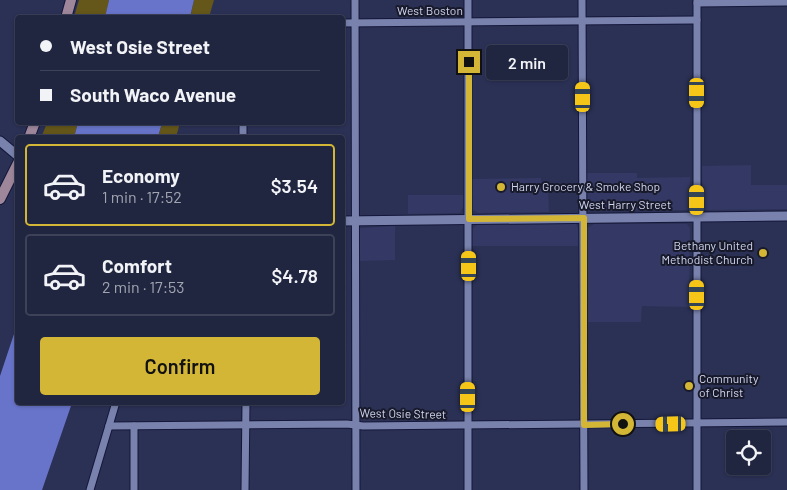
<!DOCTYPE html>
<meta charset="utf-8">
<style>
:root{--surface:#202540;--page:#2d314b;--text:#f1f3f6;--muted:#a2a5b1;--line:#3d4259;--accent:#d3b635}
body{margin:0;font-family:Barlow,sans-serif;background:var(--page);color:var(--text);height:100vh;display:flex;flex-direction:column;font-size:19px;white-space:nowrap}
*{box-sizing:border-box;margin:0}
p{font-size:16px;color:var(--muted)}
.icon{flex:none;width:28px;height:28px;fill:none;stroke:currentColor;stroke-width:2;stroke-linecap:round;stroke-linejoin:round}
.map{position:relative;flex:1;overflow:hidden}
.details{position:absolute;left:15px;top:135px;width:330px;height:270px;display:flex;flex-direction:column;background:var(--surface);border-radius:5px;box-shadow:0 1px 4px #0004,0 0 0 1px var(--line)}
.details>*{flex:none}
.hud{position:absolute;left:15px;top:15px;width:330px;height:110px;border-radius:5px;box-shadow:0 1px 4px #0004,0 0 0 1px var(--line);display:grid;align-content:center;height:110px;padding:0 25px;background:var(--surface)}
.fabs{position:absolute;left:726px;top:430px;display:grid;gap:10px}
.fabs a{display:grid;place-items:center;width:45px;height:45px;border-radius:5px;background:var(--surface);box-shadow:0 1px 4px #0004,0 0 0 1px var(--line);font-size:25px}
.end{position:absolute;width:22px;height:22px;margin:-11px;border:6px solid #d3b635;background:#111;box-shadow:0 0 0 2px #111}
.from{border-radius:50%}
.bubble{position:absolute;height:35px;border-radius:5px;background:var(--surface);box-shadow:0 1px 4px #0004,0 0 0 1px var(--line);font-size:16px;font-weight:600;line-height:35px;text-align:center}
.car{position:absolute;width:15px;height:30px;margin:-15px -8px;border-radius:6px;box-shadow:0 0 4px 1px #0007;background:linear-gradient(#f5c518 24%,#345 0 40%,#f5c518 0 76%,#345 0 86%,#f5c518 0)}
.hud b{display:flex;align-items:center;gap:18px;height:48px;font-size:19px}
.hud b+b{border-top:1px solid var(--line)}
.hud i{width:12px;height:12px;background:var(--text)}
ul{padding:9px 0 0;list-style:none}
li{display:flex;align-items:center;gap:15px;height:82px;margin:0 10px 8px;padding:0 15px;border:2px solid var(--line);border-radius:5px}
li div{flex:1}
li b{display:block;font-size:19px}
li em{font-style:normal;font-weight:600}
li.current{border-color:var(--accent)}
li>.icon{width:45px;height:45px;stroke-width:1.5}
.primary-button{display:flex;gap:10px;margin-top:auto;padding:10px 25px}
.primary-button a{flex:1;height:58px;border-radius:5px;background:var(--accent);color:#111;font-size:20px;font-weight:600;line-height:58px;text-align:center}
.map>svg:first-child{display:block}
.built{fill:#333964}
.grass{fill:#65571a}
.water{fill:#6874c9}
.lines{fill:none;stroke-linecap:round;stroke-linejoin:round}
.minor-casing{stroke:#141739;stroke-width:9}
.tertiary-casing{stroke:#141739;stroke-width:11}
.secondary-casing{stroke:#141739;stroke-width:12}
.minor{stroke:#7982ac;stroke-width:7}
.tertiary{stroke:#7982ac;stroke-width:9}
.secondary{stroke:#9e869b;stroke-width:10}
.route{stroke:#d3b635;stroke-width:6}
.poi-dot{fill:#d3b635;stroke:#181a2b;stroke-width:2}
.labels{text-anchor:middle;stroke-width:4;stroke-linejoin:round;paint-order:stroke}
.street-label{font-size:12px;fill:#d0d5ed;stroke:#181a2b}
.poi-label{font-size:12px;fill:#d0d5ed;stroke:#181a2b;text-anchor:start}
</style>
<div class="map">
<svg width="787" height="490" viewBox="0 0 787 490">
<rect width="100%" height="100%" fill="#2b3155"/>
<g class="built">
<path d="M751 165V185H787V209L705 210 703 209 702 166Z"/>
<path d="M586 173H637V178L690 177 689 208 687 210H588L587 207Z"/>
<path d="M541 178 542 189H548L549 212 478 213 473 210 471 179Z"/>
<path d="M408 195H463V207L460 213 408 214Z"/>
<path d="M576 224 578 229V246H472V229L477 225Z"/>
<path d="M594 224H687L690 228 689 307 642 306 641 322H588L587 228Z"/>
<path d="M395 226V260L359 261V230L361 228Z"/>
</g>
<g class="grass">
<path d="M79 0H109L105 17H74Z"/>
<path d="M194 0H214L209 17 190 18Z"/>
<path d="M47 123H78L74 137 41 138Z"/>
<path d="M162 123H180L176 137 158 138Z"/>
</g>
<g class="water">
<path d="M109 0H194L190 17H105Z"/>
<path d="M78 123V122L162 123 158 137H74Z"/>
<path d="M17 325 18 402 72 403 42 490H0V376Z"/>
</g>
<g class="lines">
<g class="minor-casing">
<g id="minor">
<path d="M355 0 356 490"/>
<path d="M468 0V490"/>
<path d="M582 0 584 490"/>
<path d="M697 3 787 2"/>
<path d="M342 23 697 20"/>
<path d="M243 122V138"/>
<path d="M109 426 347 424 363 426 787 422"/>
<path d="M134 426V490"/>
<path d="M90 490 116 402"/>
<path d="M245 490 246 402"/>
<path d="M697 490V0"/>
</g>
</g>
<g class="tertiary-casing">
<g id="tertiary">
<path d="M0 141 18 156"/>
<path d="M342 221 787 216"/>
</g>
</g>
<g class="secondary-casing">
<g id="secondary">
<path d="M66 18 71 0"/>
<path d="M29 138 35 122"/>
<path d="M0 199 18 163"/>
</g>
</g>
<use href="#minor" class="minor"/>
<use href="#tertiary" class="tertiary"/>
<use href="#secondary" class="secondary"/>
</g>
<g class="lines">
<path class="route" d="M469 62V219L584 218V425L623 424"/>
</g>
<g class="poi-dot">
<circle cx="501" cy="187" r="5"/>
<circle cx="763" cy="253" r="5"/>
<circle cx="689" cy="386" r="5"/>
</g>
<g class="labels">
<g class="street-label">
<text x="430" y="15">West Boston</text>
<text x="625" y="209">West Harry Street</text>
<text transform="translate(403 414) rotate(1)" y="4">West Osie Street</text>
</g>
<g class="poi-label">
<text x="511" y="191">Harry Grocery &amp; Smoke Shop</text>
<text x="753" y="250" text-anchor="end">Bethany United<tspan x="753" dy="14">Methodist Church</tspan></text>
<text x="699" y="383">Community<tspan x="699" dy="14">of Christ</tspan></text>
</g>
</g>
</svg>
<div class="fabs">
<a><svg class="icon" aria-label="locate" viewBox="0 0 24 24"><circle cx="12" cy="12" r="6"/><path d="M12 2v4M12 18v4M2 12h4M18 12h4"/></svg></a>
</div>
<i class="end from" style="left:623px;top:424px"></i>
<i class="end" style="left:469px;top:62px"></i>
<div class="bubble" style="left:486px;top:45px;width:82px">2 min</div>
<i class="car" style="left:697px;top:93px;rotate:180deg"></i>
<i class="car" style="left:583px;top:97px;rotate:0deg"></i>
<i class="car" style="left:697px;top:200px;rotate:0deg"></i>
<i class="car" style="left:469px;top:266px;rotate:0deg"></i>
<i class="car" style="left:697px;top:295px;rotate:0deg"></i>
<i class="car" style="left:468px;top:397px;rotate:0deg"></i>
<i class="car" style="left:671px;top:424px;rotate:269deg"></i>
<div class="hud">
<b><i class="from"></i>West Osie Street</b>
<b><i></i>South Waco Avenue</b>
</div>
<section class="details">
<ul>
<li class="current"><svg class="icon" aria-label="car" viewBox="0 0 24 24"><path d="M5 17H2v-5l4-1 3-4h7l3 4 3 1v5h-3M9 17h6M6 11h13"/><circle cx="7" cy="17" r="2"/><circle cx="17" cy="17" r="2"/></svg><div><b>Economy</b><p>1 min · 17:52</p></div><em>$3.54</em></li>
<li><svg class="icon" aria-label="car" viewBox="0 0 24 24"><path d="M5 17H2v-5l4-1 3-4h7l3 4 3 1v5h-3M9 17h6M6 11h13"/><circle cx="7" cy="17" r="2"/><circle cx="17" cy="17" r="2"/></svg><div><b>Comfort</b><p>2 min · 17:53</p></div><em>$4.78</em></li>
</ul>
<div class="primary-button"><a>Confirm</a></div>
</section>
</div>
